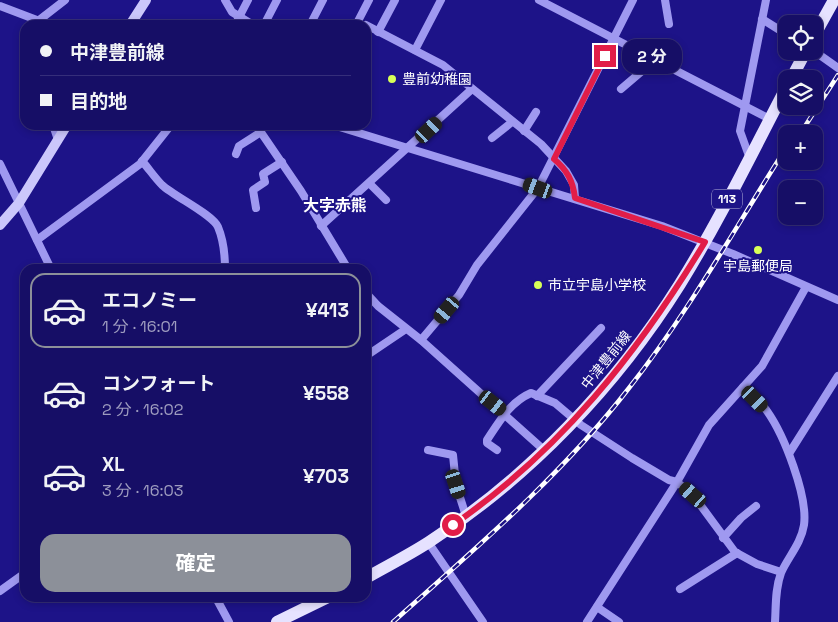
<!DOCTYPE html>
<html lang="ja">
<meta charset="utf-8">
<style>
:root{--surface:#160e66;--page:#231c6f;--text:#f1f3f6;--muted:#9e9cbf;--line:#352e7a;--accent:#8c9099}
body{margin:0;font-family:"Space Grotesk","Noto Sans JP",sans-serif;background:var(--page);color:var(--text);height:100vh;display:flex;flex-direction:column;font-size:19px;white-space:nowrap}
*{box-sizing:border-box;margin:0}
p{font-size:16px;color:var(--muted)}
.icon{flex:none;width:28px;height:28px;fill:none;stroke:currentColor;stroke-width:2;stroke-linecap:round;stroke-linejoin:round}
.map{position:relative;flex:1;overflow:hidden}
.drawer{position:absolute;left:20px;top:264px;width:351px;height:338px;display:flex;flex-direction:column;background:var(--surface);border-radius:15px;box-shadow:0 2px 8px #0003,0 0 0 1px var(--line)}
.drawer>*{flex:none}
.hud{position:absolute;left:20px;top:20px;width:351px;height:110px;border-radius:15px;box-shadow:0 2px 8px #0003,0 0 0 1px var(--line);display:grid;align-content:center;height:110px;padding:0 20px;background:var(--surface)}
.tools{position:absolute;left:778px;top:15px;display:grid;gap:10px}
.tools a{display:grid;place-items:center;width:45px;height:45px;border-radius:10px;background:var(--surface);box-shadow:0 2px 8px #0003,0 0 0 1px var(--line);font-size:25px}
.end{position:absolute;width:22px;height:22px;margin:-11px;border:6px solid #e11d48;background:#fff;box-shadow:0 0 0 2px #fff}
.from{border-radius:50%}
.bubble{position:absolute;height:35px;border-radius:15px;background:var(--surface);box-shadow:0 2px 8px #0003,0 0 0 1px var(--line);font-size:16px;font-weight:700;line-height:35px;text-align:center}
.car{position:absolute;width:15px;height:30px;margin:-15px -8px;border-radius:6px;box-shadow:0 0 4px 1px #0007;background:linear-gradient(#222 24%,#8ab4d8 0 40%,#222 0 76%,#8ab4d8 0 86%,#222 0)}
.hud b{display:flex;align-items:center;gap:18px;height:48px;font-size:19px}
.hud b+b{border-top:1px solid var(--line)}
.hud i{width:12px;height:12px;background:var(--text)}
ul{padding:9px 0 0;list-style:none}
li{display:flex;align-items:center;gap:15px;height:75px;margin:0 10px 8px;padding:0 10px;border:2px solid transparent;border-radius:15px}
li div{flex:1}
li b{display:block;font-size:19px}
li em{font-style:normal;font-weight:700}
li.on{border-color:var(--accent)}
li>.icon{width:45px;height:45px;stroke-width:1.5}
.action{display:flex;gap:10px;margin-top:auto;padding:10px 20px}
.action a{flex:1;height:58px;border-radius:15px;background:var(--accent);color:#fff;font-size:20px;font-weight:700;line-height:58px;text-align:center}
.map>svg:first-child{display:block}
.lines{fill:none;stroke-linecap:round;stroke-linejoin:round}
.street{stroke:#9f99f0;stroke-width:8}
.secondary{stroke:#cbc7fb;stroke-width:10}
.primary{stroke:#e6e2ff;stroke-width:12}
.rail-casing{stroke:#fff;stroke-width:4.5}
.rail{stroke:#1d1388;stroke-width:2.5;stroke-dasharray:8;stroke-linecap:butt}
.route{stroke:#e11d48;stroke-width:6}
.poi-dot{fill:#d8ff58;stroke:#1d1388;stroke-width:2}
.labels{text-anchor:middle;stroke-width:4;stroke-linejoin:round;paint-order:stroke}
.shield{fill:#1d1388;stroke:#bbb8db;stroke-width:1}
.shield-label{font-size:12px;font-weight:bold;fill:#fff}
.poi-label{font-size:14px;fill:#fff;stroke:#1d1388;text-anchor:start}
.street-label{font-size:14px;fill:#fff;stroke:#1d1388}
.quarter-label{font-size:16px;font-weight:bold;fill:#fff;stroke:#1d1388}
</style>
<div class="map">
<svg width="838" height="622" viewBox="0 0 838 622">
<rect width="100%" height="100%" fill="#1d1388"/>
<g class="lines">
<g class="street">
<path d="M225 0 232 12 253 25"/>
<path d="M539 0 770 119"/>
<path d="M665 0 669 24"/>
<path d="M0 6 50 25"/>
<path d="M762 19 786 34"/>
<path d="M38 21 65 0"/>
<path d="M235 25 248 0"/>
<path d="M264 25 277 0"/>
<path d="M310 25 323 0"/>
<path d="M356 25 369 0"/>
<path d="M366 25 443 65 541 144 566 171 574 185 575 198"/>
<path d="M378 32 395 0"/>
<path d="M415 50 441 0"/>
<path d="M814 51 838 68"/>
<path d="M621 89 655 60"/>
<path d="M53 125 58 140"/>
<path d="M256 125 301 191 348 269"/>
<path d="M333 125 662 226 733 254 838 300"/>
<path d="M524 131 536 112"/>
<path d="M492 138 512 122"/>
<path d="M236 154 239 146 261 132"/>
<path d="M749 156 740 131 766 0"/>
<path d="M142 161C149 169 155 178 162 185 175 197 212 214 218 227 223 239 225 255 225 269"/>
<path d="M0 164 51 269"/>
<path d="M370 184 386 200"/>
<path d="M256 208 253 190 265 182 263 174 282 162"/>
<path d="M321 226 472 89"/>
<path d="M37 240 140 164 171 125"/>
<path d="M366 293 378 306 421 340 544 450"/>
<path d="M421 340 459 295 477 265 538 188 633 0"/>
<path d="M366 356 406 329"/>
<path d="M743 387C751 395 761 402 767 411 784 435 808 496 804 525 801 544 788 557 781 573 775 589 776 606 775 622"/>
<path d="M537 396 601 328"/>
<path d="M428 450 453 455 456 485 466 516"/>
<path d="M497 450 487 443V440C499 422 510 402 531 393L555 403 581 425 632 458 669 480 677 482 693 495 735 552 757 564 781 572"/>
<path d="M790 452 838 376"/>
<path d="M723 538 741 518 756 506"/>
<path d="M428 542 483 622"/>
<path d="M680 589 737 553"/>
<path d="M0 591 25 573"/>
<path d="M215 596 229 622"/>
<path d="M597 607 619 622"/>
<path d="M587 622 677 482 709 425 762 366 806 287"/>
</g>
<g class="secondary">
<path d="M130 25 146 0"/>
<path d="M0 225 19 203 67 125"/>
</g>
<g class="primary">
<path d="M814 36 834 0"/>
<path d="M791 79 806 51"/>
<path d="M366 578C387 566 409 555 429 542 530 476 616 386 680 284 719 221 752 153 786 88"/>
<path d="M277 622 330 596"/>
</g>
<g class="rail-casing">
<g id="rail">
<path d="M800 134 838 75"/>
<path d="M393 622C476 548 561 476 629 388 688 313 735 228 786 148"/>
</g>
</g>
<use href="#rail" class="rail"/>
</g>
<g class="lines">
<path class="route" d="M453 525C560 451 638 353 705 242L575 198C573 181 567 170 554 159L605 56"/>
</g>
<g class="poi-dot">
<circle cx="392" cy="79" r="5"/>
<circle cx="758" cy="250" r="5"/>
<circle cx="538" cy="285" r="5"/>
</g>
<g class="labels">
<rect class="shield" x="712" y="189.5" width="30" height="19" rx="4"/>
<g class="shield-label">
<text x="727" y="203">113</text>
</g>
<g class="poi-label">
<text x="402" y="84">豊前幼稚園</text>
<text x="758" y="271" text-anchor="middle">宇島郵便局</text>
<text x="548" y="290">市立宇島小学校</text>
</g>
<g class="street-label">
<text transform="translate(606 360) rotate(-51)" y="5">中津豊前線</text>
</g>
<g class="quarter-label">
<text x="335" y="211">大字赤熊</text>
</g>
</g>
</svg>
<div class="tools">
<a><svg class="icon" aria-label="locate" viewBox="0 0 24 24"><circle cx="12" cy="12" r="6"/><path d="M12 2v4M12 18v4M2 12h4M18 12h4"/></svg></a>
<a><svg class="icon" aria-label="layers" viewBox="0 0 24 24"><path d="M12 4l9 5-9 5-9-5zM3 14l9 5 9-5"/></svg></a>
<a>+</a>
<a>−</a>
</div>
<i class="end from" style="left:453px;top:525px"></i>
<i class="end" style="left:605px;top:56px"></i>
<div class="bubble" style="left:622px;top:39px;width:60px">2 分</div>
<i class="car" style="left:429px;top:130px;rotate:47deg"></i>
<i class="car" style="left:538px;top:188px;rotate:290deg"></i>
<i class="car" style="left:447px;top:310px;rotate:220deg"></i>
<i class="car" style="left:755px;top:399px;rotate:135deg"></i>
<i class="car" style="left:493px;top:403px;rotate:128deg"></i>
<i class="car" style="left:456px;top:484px;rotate:162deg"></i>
<i class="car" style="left:693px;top:495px;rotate:311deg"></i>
<div class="hud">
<b><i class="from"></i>中津豊前線</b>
<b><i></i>目的地</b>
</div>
<section class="drawer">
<ul>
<li class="on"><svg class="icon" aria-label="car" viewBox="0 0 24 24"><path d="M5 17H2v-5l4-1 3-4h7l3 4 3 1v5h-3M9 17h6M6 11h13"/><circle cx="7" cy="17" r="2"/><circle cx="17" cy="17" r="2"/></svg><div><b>エコノミー</b><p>1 分 · 16:01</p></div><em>¥413</em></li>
<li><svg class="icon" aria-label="car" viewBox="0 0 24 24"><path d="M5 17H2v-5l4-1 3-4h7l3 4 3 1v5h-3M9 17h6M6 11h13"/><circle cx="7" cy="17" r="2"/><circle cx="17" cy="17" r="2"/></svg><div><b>コンフォート</b><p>2 分 · 16:02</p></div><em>¥558</em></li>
<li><svg class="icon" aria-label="car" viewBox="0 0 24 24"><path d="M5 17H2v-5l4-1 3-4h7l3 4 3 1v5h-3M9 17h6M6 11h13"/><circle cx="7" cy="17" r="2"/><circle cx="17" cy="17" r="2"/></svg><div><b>XL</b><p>3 分 · 16:03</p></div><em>¥703</em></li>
</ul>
<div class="action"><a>確定</a></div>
</section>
</div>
